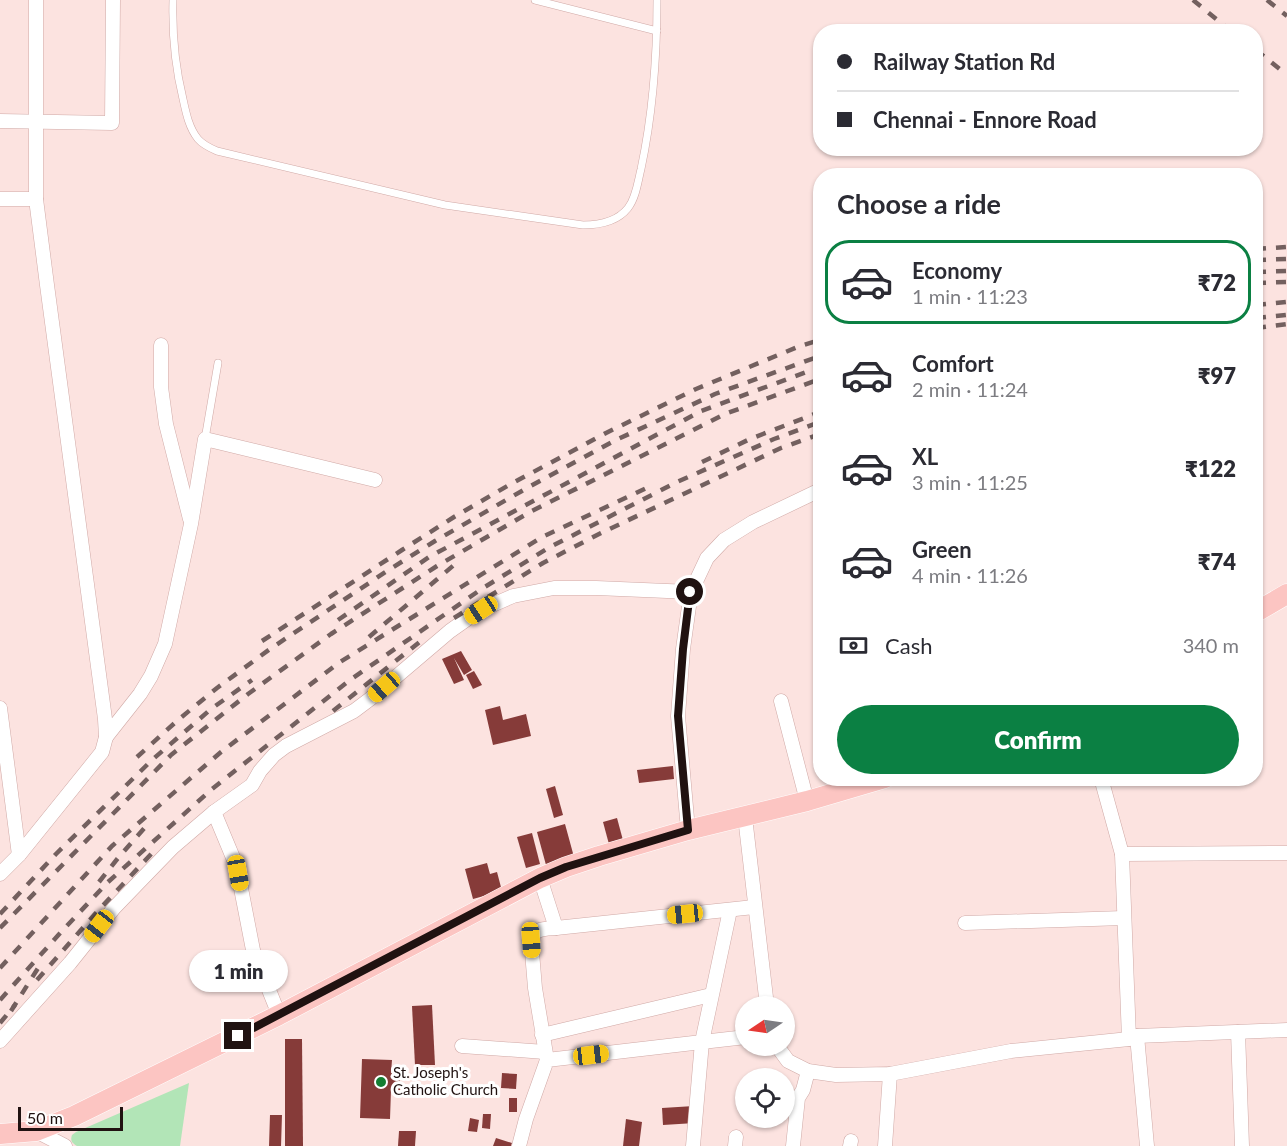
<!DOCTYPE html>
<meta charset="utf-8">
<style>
:root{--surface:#fff;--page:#f7f7f7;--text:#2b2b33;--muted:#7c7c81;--line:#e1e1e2;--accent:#0b8043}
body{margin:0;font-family:Lato,sans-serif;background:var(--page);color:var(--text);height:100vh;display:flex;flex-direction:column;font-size:22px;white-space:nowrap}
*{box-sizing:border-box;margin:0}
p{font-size:20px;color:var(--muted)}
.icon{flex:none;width:33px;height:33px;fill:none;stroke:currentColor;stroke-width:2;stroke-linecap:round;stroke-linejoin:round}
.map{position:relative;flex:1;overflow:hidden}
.drawer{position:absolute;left:813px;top:168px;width:450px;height:618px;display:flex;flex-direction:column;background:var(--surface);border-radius:24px;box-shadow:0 2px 4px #0004}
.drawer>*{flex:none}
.top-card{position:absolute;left:813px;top:24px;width:450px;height:132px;border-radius:24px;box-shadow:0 2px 4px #0004;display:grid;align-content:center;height:132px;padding:0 24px;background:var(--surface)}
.needle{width:39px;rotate:257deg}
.buttons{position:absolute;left:735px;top:996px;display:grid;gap:12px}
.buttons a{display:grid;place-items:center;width:60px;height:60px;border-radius:50%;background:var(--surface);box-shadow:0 2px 4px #0004;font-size:30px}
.scale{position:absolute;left:18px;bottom:15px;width:105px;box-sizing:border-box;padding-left:6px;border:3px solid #201211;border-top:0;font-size:16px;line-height:21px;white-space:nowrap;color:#201211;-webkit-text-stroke:4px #fff;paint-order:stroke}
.end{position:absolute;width:27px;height:27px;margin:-14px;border:8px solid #201211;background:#fff;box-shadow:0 0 0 3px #fff}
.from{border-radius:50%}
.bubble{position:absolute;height:42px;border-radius:21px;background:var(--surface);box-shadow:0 2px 4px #0004;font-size:20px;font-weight:800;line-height:42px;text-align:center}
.car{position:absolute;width:18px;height:36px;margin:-18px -9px;border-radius:8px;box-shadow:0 0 4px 2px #0007;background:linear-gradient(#f5c518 24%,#345 0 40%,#f5c518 0 76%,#345 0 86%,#f5c518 0)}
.top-card b{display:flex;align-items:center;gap:21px;height:57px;font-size:22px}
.top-card b+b{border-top:2px solid var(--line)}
.top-card i{width:15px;height:15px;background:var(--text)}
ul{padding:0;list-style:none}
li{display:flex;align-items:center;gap:18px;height:84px;margin:0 12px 9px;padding:0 12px;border:3px solid transparent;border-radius:24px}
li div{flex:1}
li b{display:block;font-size:22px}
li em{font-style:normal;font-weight:800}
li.selected{border-color:var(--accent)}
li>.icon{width:54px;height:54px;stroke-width:1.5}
h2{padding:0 24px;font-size:27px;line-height:72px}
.pay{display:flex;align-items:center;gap:15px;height:66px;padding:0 24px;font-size:22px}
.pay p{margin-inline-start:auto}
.cta{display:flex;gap:12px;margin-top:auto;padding:12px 24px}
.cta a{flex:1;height:69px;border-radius:36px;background:var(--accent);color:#fff;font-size:24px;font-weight:800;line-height:69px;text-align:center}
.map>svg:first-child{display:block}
.green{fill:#b2e5b7}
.building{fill:#863b39}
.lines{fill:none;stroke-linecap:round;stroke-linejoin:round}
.service-casing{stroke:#d0a9a6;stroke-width:8}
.minor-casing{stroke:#d0a9a6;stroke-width:15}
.primary-casing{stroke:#fff;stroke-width:21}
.service{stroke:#fff;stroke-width:7}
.minor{stroke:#fff;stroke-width:14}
.primary{stroke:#fcc5c2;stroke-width:20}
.rail{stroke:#73605f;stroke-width:4.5;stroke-dasharray:10 10;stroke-linecap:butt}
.route{stroke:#201211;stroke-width:8}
.poi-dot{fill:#137d32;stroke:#fff;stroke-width:2}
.labels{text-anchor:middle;stroke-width:6;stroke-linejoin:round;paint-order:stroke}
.poi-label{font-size:15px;fill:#201211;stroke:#fff;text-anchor:start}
</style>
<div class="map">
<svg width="1287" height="1146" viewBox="0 0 1287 1146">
<rect width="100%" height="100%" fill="#fce3e0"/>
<path class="green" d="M189 1083 180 1146H77C72 1143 70 1141 72 1135L76 1132Z"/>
<g class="building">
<path d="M461 651 472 670 464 675 454 658 464 680 454 684 442 659Z"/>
<path d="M474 671 482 685 473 689 466 675Z"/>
<path d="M500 706 503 720 526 714 531 736 493 745 485 710Z"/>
<path d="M673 766 674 779 639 783 637 770Z"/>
<path d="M555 786 563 815 554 818 546 789Z"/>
<path d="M617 818 624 844 610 848 603 822Z"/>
<path d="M565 824 574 857 546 865 537 832Z"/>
<path d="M532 833 540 864 526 868 517 837Z"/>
<path d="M487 863 490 874 497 872 502 891 473 899 465 869Z"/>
<path d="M432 1005 435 1065H415L412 1006Z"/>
<path d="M285 1039H302L303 1146H285Z"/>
<path d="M362 1059 392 1060 391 1073 400 1074V1090H391L390 1119 360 1118Z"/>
<path d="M502 1073 517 1074 516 1089 501 1088Z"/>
<rect x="509" y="1098" width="8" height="14"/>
<path d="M694 1106 695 1123 663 1125 662 1108Z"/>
<path d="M483 1114H491L490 1129 482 1128Z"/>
<path d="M270 1115H282L281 1146H269Z"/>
<path d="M470 1118 479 1120 477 1132 468 1131Z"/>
<path d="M626 1119 642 1122 639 1146H623Z"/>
<path d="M399 1131H416L415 1146H398Z"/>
<path d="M496 1138 512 1143 511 1146H493Z"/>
</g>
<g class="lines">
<g class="service-casing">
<g id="service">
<path d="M173 0C172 34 175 66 183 99 186 113 189 128 198 139 203 145 210 148 217 151L445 205 583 225C599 225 617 222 628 208 636 198 638 181 641 169 653 113 657 57 657 0"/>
<path d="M535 0 657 31"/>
<path d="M205 439 218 363"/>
</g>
</g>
<g class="minor-casing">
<g id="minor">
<path d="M0 121 112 123 113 0"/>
<path d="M0 199H36"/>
<path d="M161 345V387L166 424 190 519"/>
<path d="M781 701 807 801"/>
<path d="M0 708 19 855"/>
<path d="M106 737 140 694 151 676 165 644 191 524 205 439 375 480"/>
<path d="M1101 778 1122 854 1129 1039"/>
<path d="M214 812 234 860 238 873 253 950 279 1015"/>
<path d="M745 817 767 1006"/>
<path d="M688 830 678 716 683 649 691 592 707 558 724 540 753 522 820 490"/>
<path d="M1122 854 1287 853"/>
<path d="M0 874 19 855 102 752 106 737 105 719 47 285 36 199V0"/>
<path d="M540 878 556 928 754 907"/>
<path d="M965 923 1124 918"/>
<path d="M1238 1032 1242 1146"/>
<path d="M542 1035 711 995"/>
<path d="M1137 1036 1147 1146"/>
<path d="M0 1041 70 963 114 908 141 880 173 847 214 812 252 785 260 771 274 755 286 746 354 711 370 699 450 631 467 619 481 610 513 596 554 588H596L691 592"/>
<path d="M462 1046 545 1052"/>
<path d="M777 1046 788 1061 808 1071 836 1075 890 1074 1011 1051 1129 1039 1137 1036 1287 1030"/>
<path d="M547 1060 535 988 531 940C533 928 546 929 556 928"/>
<path d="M36 1131 65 1146"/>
<path d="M519 1146 526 1119 547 1060 702 1042 730 910"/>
<path d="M693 1146 702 1042 746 1037"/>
<path d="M735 1146 736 1137"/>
<path d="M793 1146 798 1098 803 1090 808 1071"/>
<path d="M850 1146 851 1141"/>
<path d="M885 1146 890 1074"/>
</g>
</g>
<g class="primary-casing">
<g id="primary">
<path d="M1256 612 1287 594"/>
<path d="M0 1134 36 1131 74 1116 279 1015 540 878 566 867 599 856 688 830 807 801 885 778"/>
</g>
</g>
<use href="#service" class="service"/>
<use href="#minor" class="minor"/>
<use href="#primary" class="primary"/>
<g class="rail">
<path d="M1193 0 1232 32"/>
<path d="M1267 0 1287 16"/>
<path d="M1256 50 1287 75"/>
<path d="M1256 249 1287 247"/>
<path d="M1256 260 1287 259"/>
<path d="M1256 272 1287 271"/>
<path d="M1256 283 1287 282"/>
<path d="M1256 305 1287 302"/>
<path d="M1256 318 1287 315"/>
<path d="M1256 328 1287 324"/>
<path d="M702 462 750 439 820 412"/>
<path d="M454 618 543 563 601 533 781 448 820 434"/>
<path d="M338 620 429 557 701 411 820 367"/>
<path d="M369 637 454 565"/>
<path d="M262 641 402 550 454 517 509 485 606 433 696 389 800 346 820 340"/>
<path d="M333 711 422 640"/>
<path d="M137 757 178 720 217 688 270 649 387 571 435 541 527 488 616 440 715 394 820 356"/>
<path d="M99 882 118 858 147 825"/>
<path d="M0 914 56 854 152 760 211 709 252 680"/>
<path d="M0 928 171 755 248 694 331 634 437 566 530 512 725 414 820 379"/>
<path d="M0 968 112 846 221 752 340 662 542 537 651 486"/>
<path d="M37 980 95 914 154 851"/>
<path d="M0 1000 62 931 108 882 212 789 350 680 483 588 550 547 677 482 774 439 820 422"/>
<path d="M11 1011 40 965"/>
<path d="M0 1023 15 1005"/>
</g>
</g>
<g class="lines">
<path class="route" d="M238 1036 540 878 566 867 688 830 678 716 683 649 690 592"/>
</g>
<circle class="poi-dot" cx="381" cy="1082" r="6"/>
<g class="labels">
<g class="poi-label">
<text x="393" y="1078">St. Joseph's<tspan x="393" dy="17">Catholic Church</tspan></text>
</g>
</g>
</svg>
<div class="buttons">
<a><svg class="needle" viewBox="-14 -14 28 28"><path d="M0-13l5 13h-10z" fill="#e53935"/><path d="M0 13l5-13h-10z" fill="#7c7c81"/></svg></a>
<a><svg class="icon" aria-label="locate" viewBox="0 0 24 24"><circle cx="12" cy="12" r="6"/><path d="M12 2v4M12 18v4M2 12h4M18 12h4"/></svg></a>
</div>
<div class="scale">50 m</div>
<i class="end from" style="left:690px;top:592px"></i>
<i class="end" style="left:238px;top:1036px"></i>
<div class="bubble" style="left:189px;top:950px;width:99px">1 min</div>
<i class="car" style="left:481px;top:610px;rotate:237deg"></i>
<i class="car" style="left:384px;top:687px;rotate:229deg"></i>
<i class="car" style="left:238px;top:873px;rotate:170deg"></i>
<i class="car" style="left:685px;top:914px;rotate:264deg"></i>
<i class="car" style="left:99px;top:926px;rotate:218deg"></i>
<i class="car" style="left:531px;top:940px;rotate:176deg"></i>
<i class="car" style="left:591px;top:1055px;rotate:83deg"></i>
<div class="top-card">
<b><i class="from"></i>Railway Station Rd</b>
<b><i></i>Chennai - Ennore Road</b>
</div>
<section class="drawer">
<h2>Choose a ride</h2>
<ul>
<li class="selected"><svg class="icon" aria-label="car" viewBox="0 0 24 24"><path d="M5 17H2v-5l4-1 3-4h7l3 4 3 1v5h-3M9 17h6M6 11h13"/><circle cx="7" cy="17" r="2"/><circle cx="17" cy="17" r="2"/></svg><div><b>Economy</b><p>1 min · 11:23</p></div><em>₹72</em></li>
<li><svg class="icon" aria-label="car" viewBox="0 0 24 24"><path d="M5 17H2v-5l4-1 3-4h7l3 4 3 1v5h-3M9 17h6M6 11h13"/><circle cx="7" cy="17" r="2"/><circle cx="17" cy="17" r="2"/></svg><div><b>Comfort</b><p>2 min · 11:24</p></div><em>₹97</em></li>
<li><svg class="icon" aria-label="car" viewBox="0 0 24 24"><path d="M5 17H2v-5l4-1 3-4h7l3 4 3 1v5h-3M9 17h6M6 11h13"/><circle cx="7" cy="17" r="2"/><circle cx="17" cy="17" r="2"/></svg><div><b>XL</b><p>3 min · 11:25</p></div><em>₹122</em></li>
<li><svg class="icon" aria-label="car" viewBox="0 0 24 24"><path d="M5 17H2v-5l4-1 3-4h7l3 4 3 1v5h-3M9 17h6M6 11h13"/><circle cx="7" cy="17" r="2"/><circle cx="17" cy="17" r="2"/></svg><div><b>Green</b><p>4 min · 11:26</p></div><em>₹74</em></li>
</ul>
<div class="pay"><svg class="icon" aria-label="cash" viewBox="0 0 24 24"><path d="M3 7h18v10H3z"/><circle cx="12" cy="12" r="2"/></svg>Cash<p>340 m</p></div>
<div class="cta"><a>Confirm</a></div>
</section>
</div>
